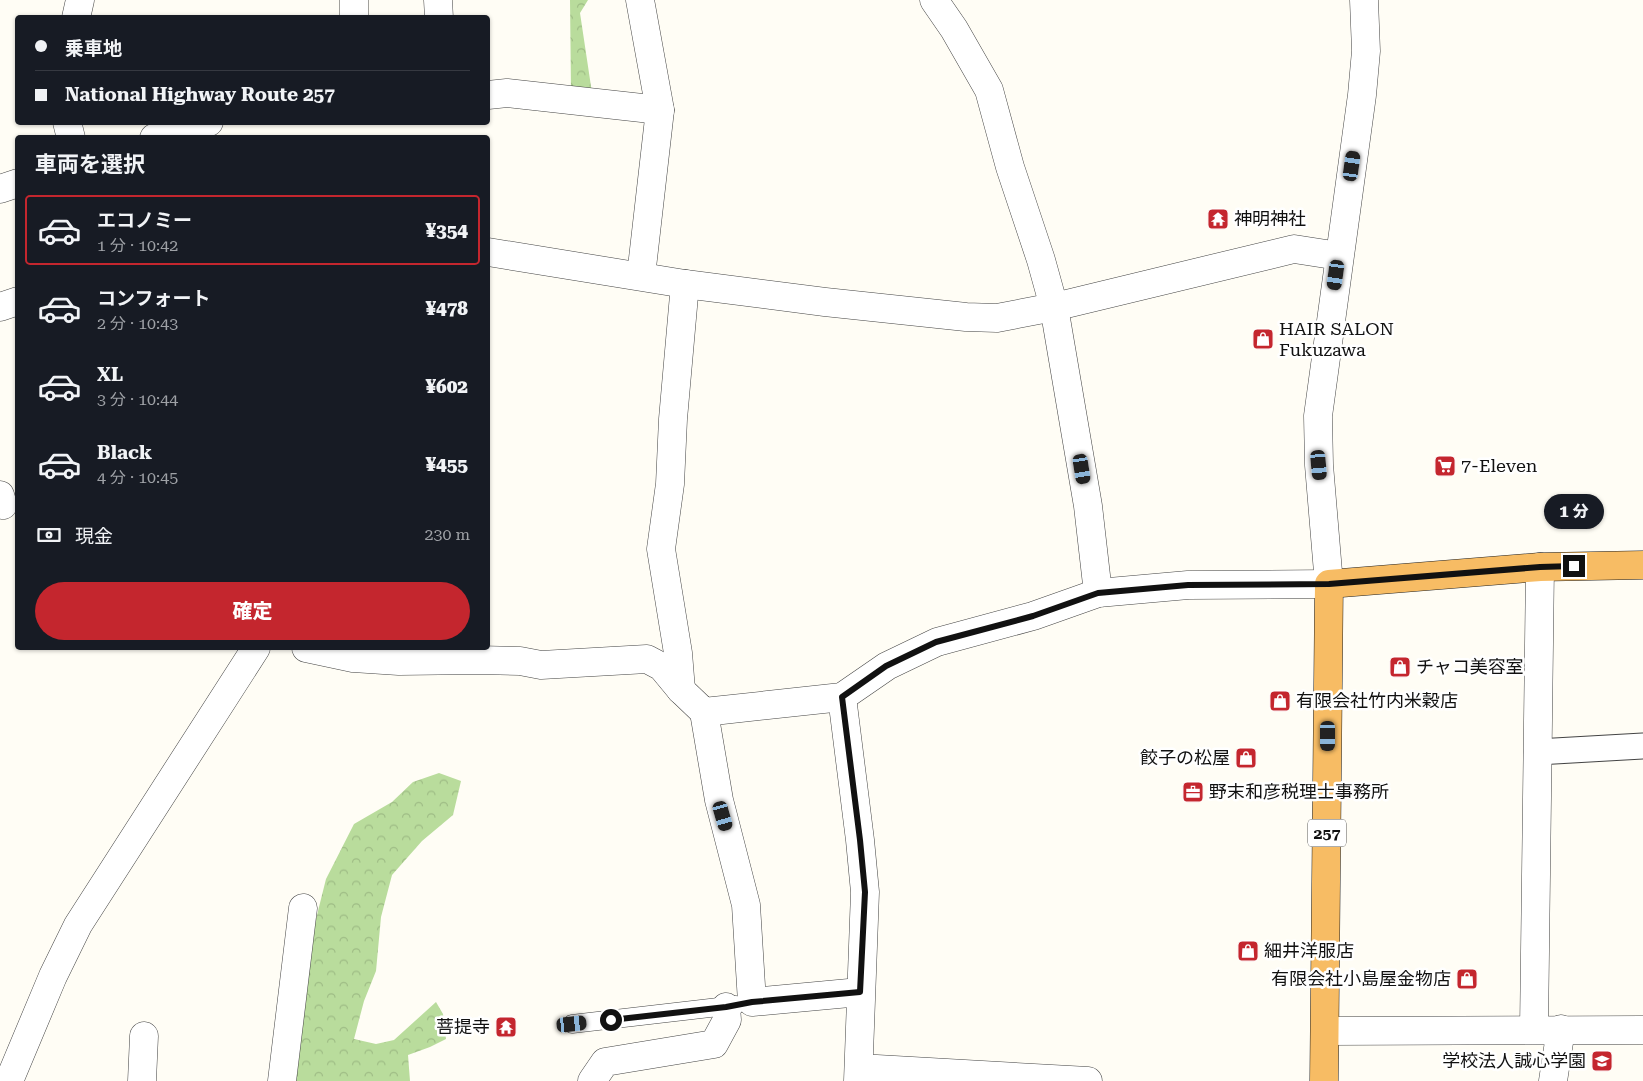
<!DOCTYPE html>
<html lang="ja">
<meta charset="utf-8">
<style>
:root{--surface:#171b24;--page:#20242c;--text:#f1f3f6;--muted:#9ea1a6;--line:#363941;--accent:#c4262e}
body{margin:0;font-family:"Roboto Serif","Noto Sans JP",serif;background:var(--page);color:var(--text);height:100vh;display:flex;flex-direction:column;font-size:19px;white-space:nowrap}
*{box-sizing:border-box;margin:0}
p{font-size:16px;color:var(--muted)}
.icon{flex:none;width:28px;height:28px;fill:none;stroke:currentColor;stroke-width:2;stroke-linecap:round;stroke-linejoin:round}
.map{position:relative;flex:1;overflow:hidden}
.side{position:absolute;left:15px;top:135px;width:475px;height:515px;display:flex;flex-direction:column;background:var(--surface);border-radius:5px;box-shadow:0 1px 4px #0004}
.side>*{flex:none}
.banner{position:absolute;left:15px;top:15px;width:475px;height:110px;border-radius:5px;box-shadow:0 1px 4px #0004;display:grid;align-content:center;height:110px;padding:0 20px;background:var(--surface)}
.end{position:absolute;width:22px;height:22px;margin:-11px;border:6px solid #111;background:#fff;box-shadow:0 0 0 2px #fff}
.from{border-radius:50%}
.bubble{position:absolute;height:35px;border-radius:18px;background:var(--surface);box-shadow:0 1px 4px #0004;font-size:16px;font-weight:800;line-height:35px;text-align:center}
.car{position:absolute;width:15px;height:30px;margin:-15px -8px;border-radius:6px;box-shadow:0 0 4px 1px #0007;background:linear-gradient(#222 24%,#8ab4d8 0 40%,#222 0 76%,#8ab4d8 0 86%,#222 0)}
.banner b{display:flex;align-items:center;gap:18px;height:48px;font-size:19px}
.banner b+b{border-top:1px solid var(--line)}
.banner i{width:12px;height:12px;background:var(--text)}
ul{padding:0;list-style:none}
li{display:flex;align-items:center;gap:15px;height:70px;margin:0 10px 8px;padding:0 10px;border:2px solid transparent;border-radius:5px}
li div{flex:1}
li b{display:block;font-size:19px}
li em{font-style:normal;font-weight:800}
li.current{border-color:var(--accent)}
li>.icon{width:45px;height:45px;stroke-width:1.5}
h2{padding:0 20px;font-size:22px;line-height:60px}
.pay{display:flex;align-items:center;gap:12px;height:55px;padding:0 20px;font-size:19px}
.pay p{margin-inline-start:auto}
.primary-button{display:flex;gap:10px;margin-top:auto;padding:10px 20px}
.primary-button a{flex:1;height:58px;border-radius:30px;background:var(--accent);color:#fff;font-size:20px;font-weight:800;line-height:58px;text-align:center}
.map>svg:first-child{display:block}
.forest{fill:url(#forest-crowns)}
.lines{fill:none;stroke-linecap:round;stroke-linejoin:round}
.service-casing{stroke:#444;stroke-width:19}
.pedestrian-casing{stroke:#444;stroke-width:27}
.minor-casing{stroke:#444;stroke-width:29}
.tertiary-casing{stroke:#444;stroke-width:29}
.trunk-casing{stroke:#222;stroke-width:29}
.service{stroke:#fff;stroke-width:18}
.pedestrian{stroke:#fff;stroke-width:25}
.minor{stroke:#fff;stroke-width:28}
.tertiary{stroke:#fff;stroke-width:28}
.trunk{stroke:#f7bc64;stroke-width:28}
.route{stroke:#111;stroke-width:6}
.labels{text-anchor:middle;stroke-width:5;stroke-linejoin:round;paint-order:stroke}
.shield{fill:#fff;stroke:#585858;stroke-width:1}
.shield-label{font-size:16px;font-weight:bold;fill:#111}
.poi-label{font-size:18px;fill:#111;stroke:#fff;text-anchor:start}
</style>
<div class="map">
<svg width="1643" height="1081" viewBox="0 0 1643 1081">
<defs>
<pattern id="forest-crowns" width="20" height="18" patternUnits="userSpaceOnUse" patternTransform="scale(1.25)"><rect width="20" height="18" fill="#b9dc9c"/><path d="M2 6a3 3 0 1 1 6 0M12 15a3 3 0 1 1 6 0" fill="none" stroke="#9ebc85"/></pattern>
</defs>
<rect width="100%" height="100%" fill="#fffdf5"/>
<g class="forest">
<path d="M570 0H588L580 13 592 93 571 91Z"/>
<path d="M439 773 461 781 453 815 422 841 392 875 381 917 376 971 364 1001 354 1039 376 1044 394 1040 436 1002 443 1014 446 1039 430 1047 408 1055 410 1081H296L315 923 326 879 354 824 392 802 413 782Z"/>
</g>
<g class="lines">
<g class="service-casing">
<path id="service" d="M572 1024 736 1005"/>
</g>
<g class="pedestrian-casing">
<path id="pedestrian" d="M1537 752 1643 746"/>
</g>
<g class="minor-casing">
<g id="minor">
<path d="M354 0V18"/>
<path d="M438 0 439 18"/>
<path d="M640 0 660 110"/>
<path d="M934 0 954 29 989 90 1010 167 1041 260 1054 307 1088 506 1098 593"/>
<path d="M76 18 80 0"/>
<path d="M488 95 507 93 660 110 641 276"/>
<path d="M67 122 71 138"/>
<path d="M154 138 209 122"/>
<path d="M0 189 18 183"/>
<path d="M488 252 685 284 825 302 966 317 997 318 1054 307 1294 249 1339 256"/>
<path d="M0 307 18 301"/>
<path d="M0 495 3 505"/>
<path d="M306 648 353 658 399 661 479 660 520 661 541 665 647 659 662 667 681 690 704 712 842 697 887 666 937 642 1033 616 1098 593 1188 585 1329 584"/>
<path d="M681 690 678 653 661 549 670 484 673 419 685 284"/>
<path d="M842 697 860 840 865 892 858 1081"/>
<path d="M704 712 719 800 746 905 752 1002 860 992"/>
<path d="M1534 1029 1540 567"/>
<path d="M1326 1031 1643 1030"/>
<path d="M859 1068 1088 1081"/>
<path d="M9 1081 53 976 78 925 256 648"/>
<path d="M142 1081 144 1036"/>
<path d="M282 1081 303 908"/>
<path d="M592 1081 605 1062 714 1044 727 1020 726 1007"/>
<path d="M1553 1081 1561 1029"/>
</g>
</g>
<g class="tertiary-casing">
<path id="tertiary" d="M1329 584 1319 465 1318 416 1362 95 1366 51 1364 0"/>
</g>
<g class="trunk-casing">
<path id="trunk" d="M1324 1081 1329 584 1540 567 1643 565"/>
</g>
<use href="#service" class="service"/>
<use href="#pedestrian" class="pedestrian"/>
<use href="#minor" class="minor"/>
<use href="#tertiary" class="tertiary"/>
<use href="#trunk" class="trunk"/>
</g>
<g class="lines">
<path class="route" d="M611 1020 726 1007 752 1002 860 992 865 892 860 840 842 697 886 666 936 642 1033 616 1098 593 1188 585 1329 584 1540 567 1574 566"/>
</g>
<defs>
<g id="temple-square" transform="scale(1.125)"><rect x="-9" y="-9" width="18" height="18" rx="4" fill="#c4262e" stroke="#fff"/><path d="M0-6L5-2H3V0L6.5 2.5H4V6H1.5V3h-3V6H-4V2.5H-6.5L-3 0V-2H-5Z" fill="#fff"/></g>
<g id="shop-square" transform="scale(1.125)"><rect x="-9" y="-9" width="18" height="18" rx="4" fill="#c4262e" stroke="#fff"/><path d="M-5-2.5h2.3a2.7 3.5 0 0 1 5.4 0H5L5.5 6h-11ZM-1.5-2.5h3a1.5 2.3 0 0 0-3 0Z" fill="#fff"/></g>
<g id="supermarket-square" transform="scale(1.125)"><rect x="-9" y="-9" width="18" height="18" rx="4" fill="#c4262e" stroke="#fff"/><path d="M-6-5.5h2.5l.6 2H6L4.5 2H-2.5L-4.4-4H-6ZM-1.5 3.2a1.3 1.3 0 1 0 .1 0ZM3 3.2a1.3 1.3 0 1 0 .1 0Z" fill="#fff"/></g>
<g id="office-square" transform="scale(1.125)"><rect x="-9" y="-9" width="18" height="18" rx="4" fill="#c4262e" stroke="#fff"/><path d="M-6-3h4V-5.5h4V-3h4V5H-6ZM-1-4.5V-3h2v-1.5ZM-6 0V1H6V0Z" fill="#fff"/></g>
<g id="school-square" transform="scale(1.125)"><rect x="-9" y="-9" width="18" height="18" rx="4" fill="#c4262e" stroke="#fff"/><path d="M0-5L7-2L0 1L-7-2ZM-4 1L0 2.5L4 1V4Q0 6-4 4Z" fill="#fff"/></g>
</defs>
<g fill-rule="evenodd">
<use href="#temple-square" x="1218" y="219"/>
<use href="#shop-square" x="1263" y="339"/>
<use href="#supermarket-square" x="1445" y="466"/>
<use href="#shop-square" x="1400" y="667"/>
<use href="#shop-square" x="1280" y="701"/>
<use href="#shop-square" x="1246" y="758"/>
<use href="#office-square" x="1193" y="792"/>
<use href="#shop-square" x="1248" y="951"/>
<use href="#shop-square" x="1467" y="979"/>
<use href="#temple-square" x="506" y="1027"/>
<use href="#school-square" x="1602" y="1061"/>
</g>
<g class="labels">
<rect class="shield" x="1308" y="819.5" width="38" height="27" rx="4"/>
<g class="shield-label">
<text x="1327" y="839">257</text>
</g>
<g class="poi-label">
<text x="1234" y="225">神明神社</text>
<text x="1279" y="335">HAIR SALON<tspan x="1279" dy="21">Fukuzawa</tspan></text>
<text x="1461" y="472">7-Eleven</text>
<text x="1416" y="673">チャコ美容室</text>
<text x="1296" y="707">有限会社竹内米穀店</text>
<text x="1230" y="764" text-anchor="end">餃子の松屋</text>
<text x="1209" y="798">野末和彦税理士事務所</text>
<text x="1264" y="957">細井洋服店</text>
<text x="1451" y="985" text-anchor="end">有限会社小島屋金物店</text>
<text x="490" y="1033" text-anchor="end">菩提寺</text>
<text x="1586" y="1067" text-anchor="end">学校法人誠心学園</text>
</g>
</g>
</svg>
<i class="end from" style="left:611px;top:1020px"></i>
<i class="end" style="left:1574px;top:566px"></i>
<div class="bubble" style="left:1544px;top:494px;width:60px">1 分</div>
<i class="car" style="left:1352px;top:166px;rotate:8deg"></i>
<i class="car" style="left:1336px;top:275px;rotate:188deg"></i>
<i class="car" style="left:1319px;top:465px;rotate:175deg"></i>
<i class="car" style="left:1082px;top:469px;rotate:171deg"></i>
<i class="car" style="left:1328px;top:736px;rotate:180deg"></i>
<i class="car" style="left:723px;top:816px;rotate:164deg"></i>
<i class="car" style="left:572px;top:1024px;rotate:84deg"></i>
<div class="banner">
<b><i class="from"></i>乗車地</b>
<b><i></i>National Highway Route 257</b>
</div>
<section class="side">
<h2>車両を選択</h2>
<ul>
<li class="current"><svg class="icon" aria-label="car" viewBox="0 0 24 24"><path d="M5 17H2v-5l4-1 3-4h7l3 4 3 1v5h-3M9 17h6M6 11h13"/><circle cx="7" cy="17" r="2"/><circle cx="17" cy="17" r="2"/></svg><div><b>エコノミー</b><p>1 分 · 10:42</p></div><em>¥354</em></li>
<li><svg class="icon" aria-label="car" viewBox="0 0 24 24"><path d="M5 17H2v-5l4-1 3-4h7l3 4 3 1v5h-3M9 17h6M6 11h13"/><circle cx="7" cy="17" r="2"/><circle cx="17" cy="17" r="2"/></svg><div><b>コンフォート</b><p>2 分 · 10:43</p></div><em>¥478</em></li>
<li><svg class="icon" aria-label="car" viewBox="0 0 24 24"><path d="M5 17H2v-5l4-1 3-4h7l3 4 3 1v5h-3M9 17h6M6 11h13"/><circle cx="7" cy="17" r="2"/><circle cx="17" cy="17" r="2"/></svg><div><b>XL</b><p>3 分 · 10:44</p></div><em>¥602</em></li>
<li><svg class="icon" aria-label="car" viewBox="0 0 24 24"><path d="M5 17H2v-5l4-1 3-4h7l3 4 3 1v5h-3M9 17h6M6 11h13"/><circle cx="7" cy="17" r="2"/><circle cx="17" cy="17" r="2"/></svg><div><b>Black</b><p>4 分 · 10:45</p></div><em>¥455</em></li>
</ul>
<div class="pay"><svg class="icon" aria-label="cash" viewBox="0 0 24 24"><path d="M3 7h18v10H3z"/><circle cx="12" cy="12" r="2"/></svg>現金<p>230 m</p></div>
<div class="primary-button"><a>確定</a></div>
</section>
</div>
